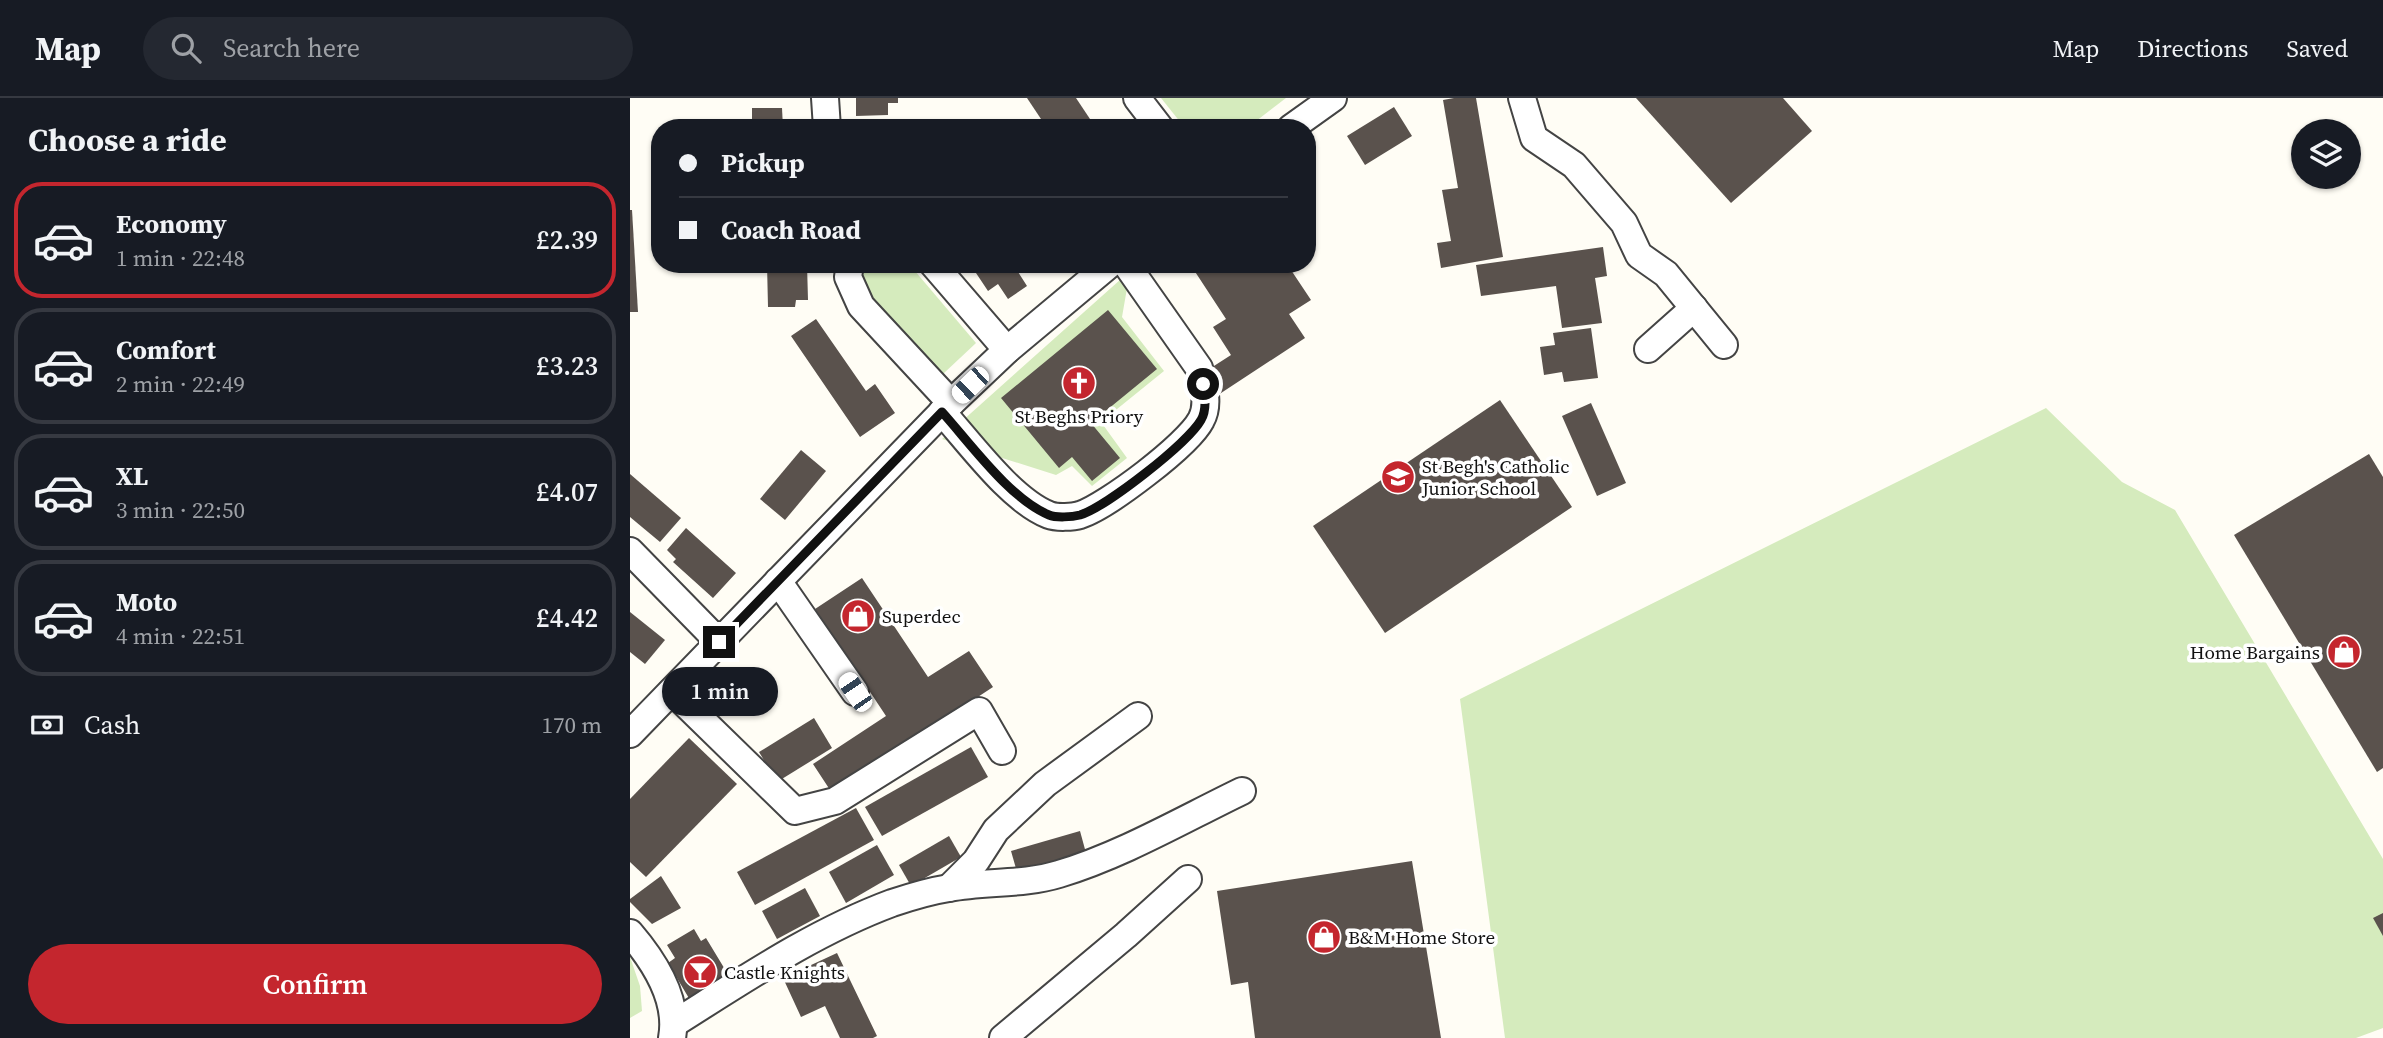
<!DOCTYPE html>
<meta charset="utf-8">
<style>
:root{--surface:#171b24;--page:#242831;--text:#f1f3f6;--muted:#9ea1a6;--line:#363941;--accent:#c4262e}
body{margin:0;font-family:"Source Serif 4",serif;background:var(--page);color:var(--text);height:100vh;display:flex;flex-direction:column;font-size:26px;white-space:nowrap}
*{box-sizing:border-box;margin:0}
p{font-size:23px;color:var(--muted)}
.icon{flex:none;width:38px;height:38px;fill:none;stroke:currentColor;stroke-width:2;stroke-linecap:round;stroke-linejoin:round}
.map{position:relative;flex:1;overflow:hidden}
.sheet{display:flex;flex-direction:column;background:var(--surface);width:630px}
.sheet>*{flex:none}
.banner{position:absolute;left:21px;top:21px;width:665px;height:154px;border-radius:28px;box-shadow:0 2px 5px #0004;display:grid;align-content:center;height:154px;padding:0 28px;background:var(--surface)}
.tools{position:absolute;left:1661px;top:21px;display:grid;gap:14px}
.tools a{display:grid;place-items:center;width:70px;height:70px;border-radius:50%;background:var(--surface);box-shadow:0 2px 5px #0004;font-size:35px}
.end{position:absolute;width:32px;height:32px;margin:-16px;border:9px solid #111;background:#fff;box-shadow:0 0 0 4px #fff}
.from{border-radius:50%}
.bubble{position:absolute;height:49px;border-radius:24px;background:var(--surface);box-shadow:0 2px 5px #0004;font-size:23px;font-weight:600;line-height:49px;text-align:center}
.car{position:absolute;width:21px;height:42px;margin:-21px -10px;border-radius:9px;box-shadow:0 0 5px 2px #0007;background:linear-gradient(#fff 24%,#345 0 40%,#fff 0 76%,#345 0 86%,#fff 0)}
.banner b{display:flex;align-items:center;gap:24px;height:66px;font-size:26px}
.banner b+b{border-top:2px solid var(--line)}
.banner i{width:18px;height:18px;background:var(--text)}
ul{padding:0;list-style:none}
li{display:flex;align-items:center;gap:21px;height:116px;margin:0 14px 10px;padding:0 14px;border:4px solid var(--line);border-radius:28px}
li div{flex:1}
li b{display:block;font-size:26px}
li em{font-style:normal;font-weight:600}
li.active{border-color:var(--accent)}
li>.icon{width:63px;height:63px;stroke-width:1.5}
h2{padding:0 28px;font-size:32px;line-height:84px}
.pay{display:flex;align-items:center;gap:18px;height:77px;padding:0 28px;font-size:26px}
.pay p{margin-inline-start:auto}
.button{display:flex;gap:14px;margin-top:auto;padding:14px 28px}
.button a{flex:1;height:80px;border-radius:42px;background:var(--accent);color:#fff;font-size:28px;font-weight:600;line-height:80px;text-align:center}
header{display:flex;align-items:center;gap:42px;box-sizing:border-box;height:98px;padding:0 35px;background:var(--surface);border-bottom:2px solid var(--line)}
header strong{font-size:33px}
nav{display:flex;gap:38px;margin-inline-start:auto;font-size:24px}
.search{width:490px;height:63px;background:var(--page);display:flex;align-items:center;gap:18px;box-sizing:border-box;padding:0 24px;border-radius:38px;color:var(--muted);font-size:26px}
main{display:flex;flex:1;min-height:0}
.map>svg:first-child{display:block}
.green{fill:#d5ebbd}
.building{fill:#5a524d}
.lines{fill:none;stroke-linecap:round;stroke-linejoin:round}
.minor-casing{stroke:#444;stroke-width:30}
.minor{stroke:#fff;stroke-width:26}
.route{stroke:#111;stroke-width:9}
.labels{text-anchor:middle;stroke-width:7;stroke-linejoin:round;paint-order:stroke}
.poi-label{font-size:19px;fill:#111;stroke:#fff;text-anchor:start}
</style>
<header>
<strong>Map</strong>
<div class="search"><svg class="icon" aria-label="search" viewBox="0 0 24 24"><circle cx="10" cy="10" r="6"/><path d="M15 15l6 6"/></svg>Search here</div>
<nav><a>Map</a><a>Directions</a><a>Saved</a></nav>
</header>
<main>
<section class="sheet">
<h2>Choose a ride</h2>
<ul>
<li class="active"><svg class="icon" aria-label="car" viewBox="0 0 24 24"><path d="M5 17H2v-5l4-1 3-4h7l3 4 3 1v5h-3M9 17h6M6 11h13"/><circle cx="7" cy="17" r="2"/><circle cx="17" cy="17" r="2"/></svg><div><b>Economy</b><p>1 min · 22:48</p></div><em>£2.39</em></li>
<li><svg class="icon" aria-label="car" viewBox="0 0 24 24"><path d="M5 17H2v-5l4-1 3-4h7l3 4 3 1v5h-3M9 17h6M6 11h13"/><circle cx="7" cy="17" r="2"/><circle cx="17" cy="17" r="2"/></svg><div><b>Comfort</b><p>2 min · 22:49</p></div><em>£3.23</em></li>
<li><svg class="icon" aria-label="car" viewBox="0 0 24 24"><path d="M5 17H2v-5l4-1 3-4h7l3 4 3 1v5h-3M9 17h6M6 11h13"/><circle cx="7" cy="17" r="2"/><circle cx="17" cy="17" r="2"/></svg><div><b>XL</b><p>3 min · 22:50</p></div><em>£4.07</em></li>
<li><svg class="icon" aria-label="car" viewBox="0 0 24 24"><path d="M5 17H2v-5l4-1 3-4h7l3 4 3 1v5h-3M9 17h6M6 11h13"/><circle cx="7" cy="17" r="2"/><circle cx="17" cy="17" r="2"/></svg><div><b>Moto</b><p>4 min · 22:51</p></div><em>£4.42</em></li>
</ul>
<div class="pay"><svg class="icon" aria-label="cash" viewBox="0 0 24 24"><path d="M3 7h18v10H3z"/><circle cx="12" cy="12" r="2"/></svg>Cash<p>170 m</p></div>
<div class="button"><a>Confirm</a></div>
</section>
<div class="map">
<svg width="1753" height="940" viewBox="0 0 1753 940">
<rect width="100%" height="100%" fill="#fffdf5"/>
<g class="green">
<path d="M531 0H656L617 30H555Z"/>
<path d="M279 166 346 245 313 276 233 189 228 167Z"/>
<path d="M500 173 492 219 534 273 471 324 497 360 462 388 442 368 426 377 312 341Z"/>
<path d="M1416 310 1492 384 1545 412 1753 761V930L1726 940H875L830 601Z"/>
<path d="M0 859 10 888 12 913 0 920Z"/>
</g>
<g class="building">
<path d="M226 0H268V5H258V17L226 18Z"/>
<path d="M397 0H446L466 30H417Z"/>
<path d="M824 0H846L873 159 811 170 807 145 821 143 812 92 828 90 813 2Z"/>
<path d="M1006 0H1153L1182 33 1101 105Z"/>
<path d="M764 9 782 38 735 67 717 38Z"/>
<path d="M122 10H152L153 30H122Z"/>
<path d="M0 112H2L8 214H0Z"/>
<path d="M973 149 977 178 965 180 972 225 932 230 926 188 851 198 846 167Z"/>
<path d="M137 166H177L178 202H166L165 209H138Z"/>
<path d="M340 166H383L397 188 378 201 368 186 358 193Z"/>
<path d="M560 166H657L681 202 659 216 675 240 588 297 573 275 601 257 583 229 596 221Z"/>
<path d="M478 212 527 271 461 325 490 360 462 383 442 359 429 370 371 300Z"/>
<path d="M186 221 236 293 245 286 265 315 230 339 161 238Z"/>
<path d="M961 230 968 280 934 284 932 274 914 277 910 249 925 247 923 235Z"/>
<path d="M870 302 942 409 755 535 683 428Z"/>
<path d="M961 305 996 385 967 398 932 318Z"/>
<path d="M171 352 196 373 155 422 130 401Z"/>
<path d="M1739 356 1753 379V670L1747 674 1604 437Z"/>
<path d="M0 376 51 420 30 444 0 419Z"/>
<path d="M56 430 106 475 83 500 43 464 46 461 37 452Z"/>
<path d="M232 480 298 579 339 553 363 589 202 695 183 666 256 618 185 511Z"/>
<path d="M0 514 35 542 15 566 0 554Z"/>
<path d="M184 620 202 650 147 684 129 654Z"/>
<path d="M59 640 107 686 16 779 0 764V701Z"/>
<path d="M341 649 358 679 252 738 235 709Z"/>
<path d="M226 710 244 742 125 807 107 774Z"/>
<path d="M450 733 456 755 387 774 381 753Z"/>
<path d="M319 738 331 759 281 788 269 767Z"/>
<path d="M247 747 264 777 216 805 199 774Z"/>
<path d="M782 763 811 940H625L618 884 601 887 587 793Z"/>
<path d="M31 778 51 810 22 826 0 804V801Z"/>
<path d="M175 790 190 818 147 841 132 813Z"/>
<path d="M1753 815V838L1743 820Z"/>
<path d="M64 831 71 843 76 840 102 883 63 907 38 865 45 860 37 847Z"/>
<path d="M207 855 247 938 243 940H210L195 908 171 919 153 880Z"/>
</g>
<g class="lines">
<g class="minor-casing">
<g id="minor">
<path d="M195 0 197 30"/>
<path d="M507 0 530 30"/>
<path d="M892 0 904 40 944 67 994 125 1009 157 1036 176 1094 247"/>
<path d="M661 30 703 0"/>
<path d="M220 166 218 179 231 208 321 305"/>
<path d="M303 166 377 252"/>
<path d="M1018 251 1064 210"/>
<path d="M312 314C340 345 381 402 419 417 427 420 443 419 450 417 477 408 558 347 571 322 580 306 573 286 569 270L496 166"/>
<path d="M0 453 89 544"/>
<path d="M148 483 225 594"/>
<path d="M42 593 165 713 205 703 349 613 372 653"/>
<path d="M0 636 321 305 377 252 480 166"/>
<path d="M319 790 346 763 366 732 415 686 508 618"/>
<path d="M0 835C24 863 49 902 42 940"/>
<path d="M45 925C115 881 184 834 262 805 280 799 300 793 319 790 355 783 393 787 429 776 492 757 552 722 612 693"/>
<path d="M373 940 496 837 558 781"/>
</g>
</g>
<use href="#minor" class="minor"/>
</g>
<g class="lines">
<path class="route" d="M89 544 312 314C340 345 380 401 419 417 426 420 442 419 450 417 476 409 558 345 571 322 577 312 575 298 573 286"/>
</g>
<defs>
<g id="church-disc" transform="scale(1.75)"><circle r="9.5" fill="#c4262e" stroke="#fff"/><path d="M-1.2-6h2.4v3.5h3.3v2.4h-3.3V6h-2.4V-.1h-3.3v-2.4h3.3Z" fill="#fff"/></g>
<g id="school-disc" transform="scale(1.75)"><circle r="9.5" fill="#c4262e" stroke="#fff"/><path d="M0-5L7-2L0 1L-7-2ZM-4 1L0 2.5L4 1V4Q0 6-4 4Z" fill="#fff"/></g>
<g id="shop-disc" transform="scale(1.75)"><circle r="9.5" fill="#c4262e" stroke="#fff"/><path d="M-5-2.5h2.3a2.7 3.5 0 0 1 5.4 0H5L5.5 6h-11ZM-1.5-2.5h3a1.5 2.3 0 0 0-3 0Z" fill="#fff"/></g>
<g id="bar-disc" transform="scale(1.75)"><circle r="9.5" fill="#c4262e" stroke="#fff"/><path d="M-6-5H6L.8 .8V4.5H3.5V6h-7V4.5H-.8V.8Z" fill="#fff"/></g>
</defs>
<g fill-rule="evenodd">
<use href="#church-disc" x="449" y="285"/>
<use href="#school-disc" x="768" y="379"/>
<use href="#shop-disc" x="228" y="518"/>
<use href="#shop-disc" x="1714" y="554"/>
<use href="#shop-disc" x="694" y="839"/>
<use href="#bar-disc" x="70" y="874"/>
</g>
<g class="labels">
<g class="poi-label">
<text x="449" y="325" text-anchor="middle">St Beghs Priory</text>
<text x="792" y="375">St Begh's Catholic<tspan x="792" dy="22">Junior School</tspan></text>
<text x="252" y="525">Superdec</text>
<text x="1690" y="561" text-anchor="end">Home Bargains</text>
<text x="718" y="846">B&amp;M Home Store</text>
<text x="94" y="881">Castle Knights</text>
</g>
</g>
</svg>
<div class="tools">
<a><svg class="icon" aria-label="layers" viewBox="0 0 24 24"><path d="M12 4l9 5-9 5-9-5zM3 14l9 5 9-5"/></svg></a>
</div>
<i class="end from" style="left:573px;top:286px"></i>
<i class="end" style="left:89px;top:544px"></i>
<div class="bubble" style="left:32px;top:569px;width:116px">1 min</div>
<i class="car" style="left:340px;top:287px;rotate:226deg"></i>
<i class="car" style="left:225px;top:594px;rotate:326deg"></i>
<div class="banner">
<b><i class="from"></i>Pickup</b>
<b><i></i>Coach Road</b>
</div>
</div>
</main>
